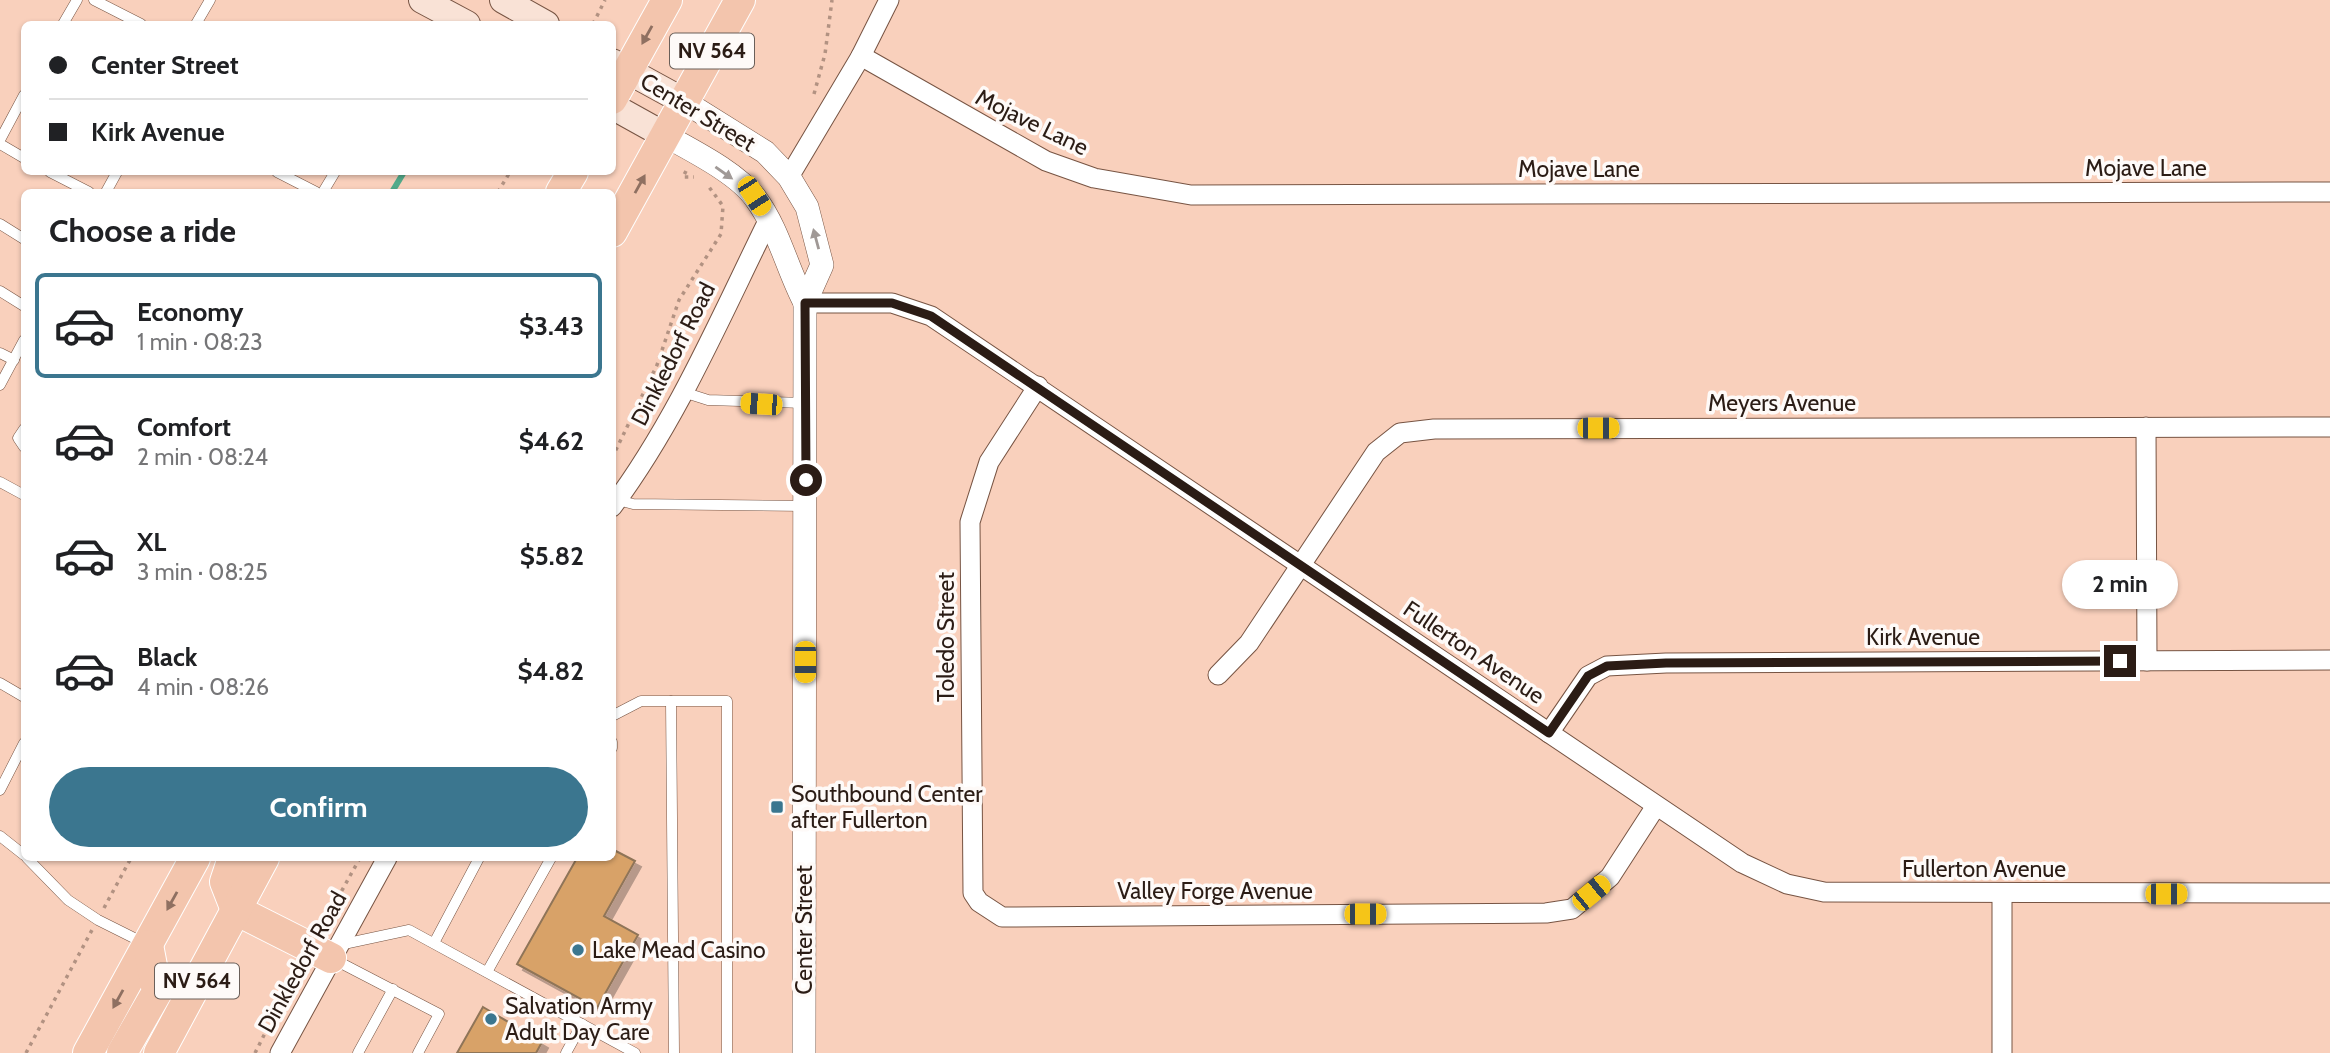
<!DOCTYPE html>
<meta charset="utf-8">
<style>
:root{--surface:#fff;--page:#f2f2f2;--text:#202124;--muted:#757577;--line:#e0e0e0;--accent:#3b768f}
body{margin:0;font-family:Cabin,sans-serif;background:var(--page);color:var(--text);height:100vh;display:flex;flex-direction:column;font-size:26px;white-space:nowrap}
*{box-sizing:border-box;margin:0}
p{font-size:23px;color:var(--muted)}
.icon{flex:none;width:38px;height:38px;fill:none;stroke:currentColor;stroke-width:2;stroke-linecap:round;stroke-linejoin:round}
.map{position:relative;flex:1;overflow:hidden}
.side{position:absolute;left:21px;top:189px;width:595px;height:672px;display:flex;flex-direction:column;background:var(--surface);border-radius:10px;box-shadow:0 2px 5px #0004}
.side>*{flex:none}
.banner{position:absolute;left:21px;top:21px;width:595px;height:154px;border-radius:10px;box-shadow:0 2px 5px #0004;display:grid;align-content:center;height:154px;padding:0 28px;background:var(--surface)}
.end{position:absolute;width:32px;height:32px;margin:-16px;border:9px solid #2b1c15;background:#fff;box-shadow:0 0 0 4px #fff}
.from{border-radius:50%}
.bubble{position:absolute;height:49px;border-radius:24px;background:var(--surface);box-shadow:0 2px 5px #0004;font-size:23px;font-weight:700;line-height:49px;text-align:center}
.car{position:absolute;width:21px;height:42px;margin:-21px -10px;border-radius:9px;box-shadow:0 0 5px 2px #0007;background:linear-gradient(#f5c518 24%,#345 0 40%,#f5c518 0 76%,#345 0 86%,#f5c518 0)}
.banner b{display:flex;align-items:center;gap:24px;height:66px;font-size:26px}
.banner b+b{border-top:2px solid var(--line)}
.banner i{width:18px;height:18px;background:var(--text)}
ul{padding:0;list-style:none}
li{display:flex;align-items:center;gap:21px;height:105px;margin:0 14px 10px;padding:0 14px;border:4px solid transparent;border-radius:10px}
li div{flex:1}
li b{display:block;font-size:26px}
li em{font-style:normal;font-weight:700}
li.active{border-color:var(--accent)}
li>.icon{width:63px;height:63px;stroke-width:1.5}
h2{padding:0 28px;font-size:32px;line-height:84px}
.cta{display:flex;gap:14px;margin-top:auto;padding:14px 28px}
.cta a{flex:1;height:80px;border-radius:42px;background:var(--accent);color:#fff;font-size:28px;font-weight:700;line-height:80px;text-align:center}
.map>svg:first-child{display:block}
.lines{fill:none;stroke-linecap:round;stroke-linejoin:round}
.stream{stroke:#53ab8b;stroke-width:6}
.building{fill:#d8a268;stroke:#8f7458;stroke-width:2;filter:url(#shadow)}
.service-casing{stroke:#775443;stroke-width:11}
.minor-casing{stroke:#775443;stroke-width:21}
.tertiary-casing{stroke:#775443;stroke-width:24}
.secondary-casing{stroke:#775443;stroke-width:28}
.primary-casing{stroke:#fff;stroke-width:32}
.path{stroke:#b29282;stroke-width:3.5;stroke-dasharray:3.5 5;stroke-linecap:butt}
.service{stroke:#fff;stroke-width:10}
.minor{stroke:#fff;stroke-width:19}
.tertiary{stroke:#fff;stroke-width:23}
.secondary{stroke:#f9e2d6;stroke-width:26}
.primary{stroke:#f3c5ad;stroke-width:30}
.oneway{fill:#8f7061}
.oneway2{fill:#a09996}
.route{stroke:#2b1c15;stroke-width:9}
.poi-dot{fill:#3b768f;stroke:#fefaf8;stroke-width:2.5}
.labels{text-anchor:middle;stroke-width:7;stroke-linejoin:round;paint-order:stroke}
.shield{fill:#fefaf8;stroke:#6a5f59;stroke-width:2}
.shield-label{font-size:21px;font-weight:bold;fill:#2b1c15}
.street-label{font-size:23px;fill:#2b1c15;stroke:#fefaf8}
.poi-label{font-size:23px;fill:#2b1c15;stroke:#fefaf8;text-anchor:start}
</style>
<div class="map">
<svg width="2330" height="1053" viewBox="0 0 2330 1053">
<defs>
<filter id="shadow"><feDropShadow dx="6" dy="6" stdDeviation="0" flood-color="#0004"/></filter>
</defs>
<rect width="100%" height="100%" fill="#f9d0bc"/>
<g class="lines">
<path class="stream" d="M392 192 404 172"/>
</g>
<g class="building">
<path d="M612 849 635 861 604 916 638 935 597 1008 517 964 577 858H612Z"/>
<path d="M483 1007 542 1042 536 1053H457Z"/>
</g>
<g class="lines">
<g class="service-casing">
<g id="service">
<path d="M94 0 141 24"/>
<path d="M63 24 77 0"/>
<path d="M196 24 210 0"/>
<path d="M0 140 24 95"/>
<path d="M0 144 24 158"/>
<path d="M50 172 89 192"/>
<path d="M277 172 316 192"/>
<path d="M106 192 117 172"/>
<path d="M323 192 335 172"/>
<path d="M0 224 24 239"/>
<path d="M0 291 24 306"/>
<path d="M0 353 14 360"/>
<path d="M0 385 24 340"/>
<path d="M683 392 708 400 806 403"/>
<path d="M24 429 18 438 24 447"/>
<path d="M0 482 24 495"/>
<path d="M618 500 633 504 805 506"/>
<path d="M0 683 24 697"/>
<path d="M671 701 674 1053"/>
<path d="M612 716 641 701H727V1053"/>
<path d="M612 742V748"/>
<path d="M0 790 24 743"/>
<path d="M0 836 24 855"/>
<path d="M27 858 68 900 98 920 144 943"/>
<path d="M434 943 479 858"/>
<path d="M339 945 409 930 635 1053"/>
<path d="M335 960 439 1014 418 1053"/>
<path d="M487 972 551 858"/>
<path d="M358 1053 393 989"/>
<path d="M566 1053 582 1024"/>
</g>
</g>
<g class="minor-casing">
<g id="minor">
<path d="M861 56 1046 161 1094 178 1191 195 2330 192"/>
<path d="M789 177 861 56 889 0"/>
<path d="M805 303H892L931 316 1742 863 1787 884 1824 892 2330 893"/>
<path d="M1038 386 989 462 970 522 973 893 979 902 1002 917 1546 913 1572 909 1610 877 1656 806"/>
<path d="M2146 427 2147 661"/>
<path d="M612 507C677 420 721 316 769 219"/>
<path d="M1218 675 1249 643 1376 452 1400 433 1434 429 2330 427"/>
<path d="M1549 733 1588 676 1607 666 1666 663 2330 660"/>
<path d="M2002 894V1053"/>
<path d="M280 1053 387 858"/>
</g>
</g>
<g class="tertiary-casing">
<g id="tertiary">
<path d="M685 102 765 152 789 177 807 207 822 265 805 303 804 1053"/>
<path d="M666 136C693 151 739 174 756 199 779 230 787 269 805 303"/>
</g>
</g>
<g class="secondary-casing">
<g id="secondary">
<path d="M422 0 467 24"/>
<path d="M503 0 546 24"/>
<path d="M612 62 685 102"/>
<path d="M612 106 666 136"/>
</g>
</g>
<g class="primary-casing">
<g id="primary">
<path d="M612 99 667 0"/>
<path d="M561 192 573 172"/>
<path d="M612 232 740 0"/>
<path d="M233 858 225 882 236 910 331 958"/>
<path d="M88 1053 195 858"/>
<path d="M122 1053 157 992 148 945"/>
<path d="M159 1053 264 858"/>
</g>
</g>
<g class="path">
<path d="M593 24 605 0"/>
<path d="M814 94 825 54 832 0"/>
<path d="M686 171 683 177H694"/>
<path d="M498 192 510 172"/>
<path d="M612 458 657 365 679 300 721 234 723 206 709 187"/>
<path d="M104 908 131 858"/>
<path d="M321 928 360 858"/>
<path d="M26 1053 92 930"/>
<path d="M255 1053 298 968"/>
</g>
<use href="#service" class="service"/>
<use href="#minor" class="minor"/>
<use href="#tertiary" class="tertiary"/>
<use href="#secondary" class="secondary"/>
<use href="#primary" class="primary"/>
</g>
<defs><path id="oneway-solid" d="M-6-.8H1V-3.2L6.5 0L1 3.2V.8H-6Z" transform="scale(1.75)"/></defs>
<g class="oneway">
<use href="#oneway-solid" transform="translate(647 35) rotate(119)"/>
<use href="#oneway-solid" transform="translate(640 184) rotate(-61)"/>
<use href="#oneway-solid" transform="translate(172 901) rotate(119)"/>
<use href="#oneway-solid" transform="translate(118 999) rotate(119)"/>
</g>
<g class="oneway2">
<use href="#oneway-solid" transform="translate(724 173) rotate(35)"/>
<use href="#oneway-solid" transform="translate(816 239) rotate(-105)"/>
</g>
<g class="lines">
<path class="route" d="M806 480 805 303H892L931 316 1549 733 1588 676 1607 666 1666 663 2120 661"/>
</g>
<g class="poi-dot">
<rect x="770" y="800" width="14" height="14" rx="3.5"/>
<circle cx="578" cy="950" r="7"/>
<circle cx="491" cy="1019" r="7"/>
</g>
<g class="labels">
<g class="shield">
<rect x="670" y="33.5" width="84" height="35" rx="5"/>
<rect x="155" y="963.5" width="84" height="35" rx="5"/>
</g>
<g class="shield-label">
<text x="712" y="58">NV 564</text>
<text x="197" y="988">NV 564</text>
</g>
<g class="street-label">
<text transform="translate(698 112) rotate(31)" y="8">Center Street</text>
<text transform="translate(1032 122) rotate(26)" y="8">Mojave Lane</text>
<text x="2146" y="176">Mojave Lane</text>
<text x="1579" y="177">Mojave Lane</text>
<text transform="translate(673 354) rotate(-63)" y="8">Dinkledorf Road</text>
<text x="1782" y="411">Meyers Avenue</text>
<text transform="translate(946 637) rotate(-90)" y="8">Toledo Street</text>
<text x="1923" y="645">Kirk Avenue</text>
<text transform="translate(1474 652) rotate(34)" y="8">Fullerton Avenue</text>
<text x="1984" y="877">Fullerton Avenue</text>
<text x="1215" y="899">Valley Forge Avenue</text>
<text transform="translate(804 930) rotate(-90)" y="8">Center Street</text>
<text transform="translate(302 962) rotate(-61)" y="8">Dinkledorf Road</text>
</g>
<g class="poi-label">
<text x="791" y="802">Southbound Center<tspan x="791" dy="26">after Fullerton</tspan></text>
<text x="592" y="958">Lake Mead Casino</text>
<text x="505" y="1014">Salvation Army<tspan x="505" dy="26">Adult Day Care</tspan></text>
</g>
</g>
</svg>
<i class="end from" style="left:806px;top:480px"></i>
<i class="end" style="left:2120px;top:661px"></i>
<div class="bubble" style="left:2062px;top:560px;width:116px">2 min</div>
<i class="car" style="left:754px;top:196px;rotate:147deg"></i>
<i class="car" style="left:761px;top:404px;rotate:274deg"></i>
<i class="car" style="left:1598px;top:428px;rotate:90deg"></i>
<i class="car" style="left:805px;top:662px;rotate:180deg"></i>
<i class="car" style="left:1591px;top:893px;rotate:51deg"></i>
<i class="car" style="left:2166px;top:894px;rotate:90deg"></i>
<i class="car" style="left:1365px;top:914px;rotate:90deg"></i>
<div class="banner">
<b><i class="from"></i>Center Street</b>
<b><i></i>Kirk Avenue</b>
</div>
<section class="side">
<h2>Choose a ride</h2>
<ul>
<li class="active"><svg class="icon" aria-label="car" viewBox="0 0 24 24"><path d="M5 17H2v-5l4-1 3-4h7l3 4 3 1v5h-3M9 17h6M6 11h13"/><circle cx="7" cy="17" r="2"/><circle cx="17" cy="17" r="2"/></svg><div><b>Economy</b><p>1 min · 08:23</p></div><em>$3.43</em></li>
<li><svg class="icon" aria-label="car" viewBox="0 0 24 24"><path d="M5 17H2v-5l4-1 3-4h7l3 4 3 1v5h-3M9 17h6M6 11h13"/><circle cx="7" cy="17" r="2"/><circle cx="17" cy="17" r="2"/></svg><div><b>Comfort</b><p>2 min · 08:24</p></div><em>$4.62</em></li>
<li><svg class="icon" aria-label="car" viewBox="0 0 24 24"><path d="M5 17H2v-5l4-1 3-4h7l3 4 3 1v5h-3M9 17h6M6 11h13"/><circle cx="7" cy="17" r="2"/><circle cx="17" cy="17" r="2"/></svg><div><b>XL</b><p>3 min · 08:25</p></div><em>$5.82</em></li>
<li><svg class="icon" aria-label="car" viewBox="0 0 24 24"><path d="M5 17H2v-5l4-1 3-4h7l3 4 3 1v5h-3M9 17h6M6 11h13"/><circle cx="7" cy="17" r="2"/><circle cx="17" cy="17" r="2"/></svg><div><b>Black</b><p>4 min · 08:26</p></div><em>$4.82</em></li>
</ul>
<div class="cta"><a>Confirm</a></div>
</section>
</div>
